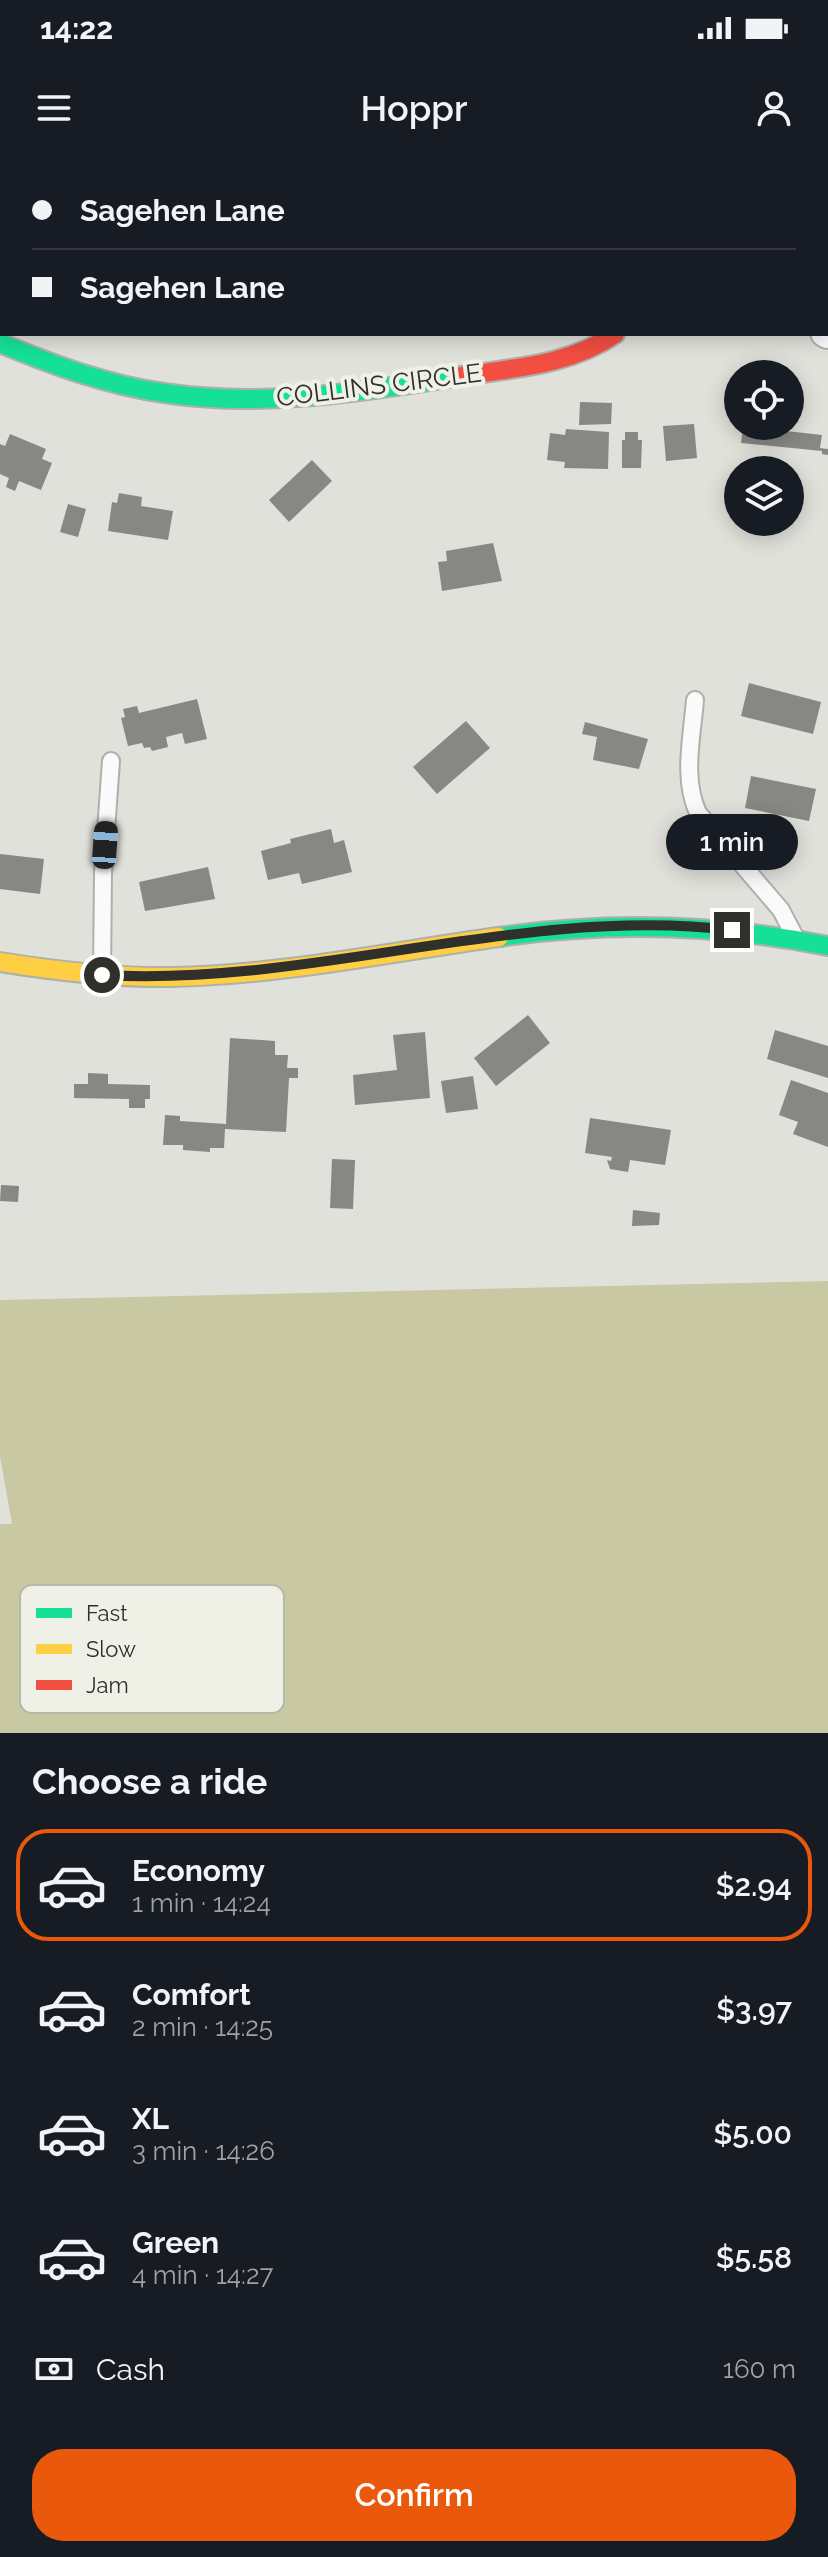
<!DOCTYPE html>
<meta charset="utf-8">
<style>
:root{--surface:#171b24;--page:#242831;--text:#f1f3f6;--muted:#9ea1a6;--line:#363941;--accent:#ea580c}
body{margin:0;font-family:Raleway,sans-serif;background:var(--page);color:var(--text);height:100vh;display:flex;flex-direction:column;font-size:30px;white-space:nowrap}
*{box-sizing:border-box;margin:0}
p{font-size:26px;color:var(--muted)}
.icon{flex:none;width:44px;height:44px;fill:none;stroke:currentColor;stroke-width:2;stroke-linecap:round;stroke-linejoin:round}
.map{position:relative;height:1573px;overflow:hidden}
.side{display:flex;flex-direction:column;background:var(--surface);flex:1}
.side>*{flex:none}
.banner{position:absolute;left:0px;top:0px;width:828px;height:176px;box-shadow:0 4px 20px #0003;display:grid;align-content:center;height:176px;padding:0 32px;background:var(--surface)}
.controls{position:absolute;left:724px;top:200px;display:grid;gap:16px}
.controls a{display:grid;place-items:center;width:80px;height:80px;border-radius:50%;background:var(--surface);box-shadow:0 4px 20px #0003;font-size:40px}
.end{position:absolute;width:36px;height:36px;margin:-18px;border:10px solid #2f2f2b;background:#fff;box-shadow:0 0 0 4px #fff}
.from{border-radius:50%}
.bubble{position:absolute;height:56px;border-radius:28px;background:var(--surface);box-shadow:0 4px 20px #0003;font-size:26px;font-weight:600;line-height:56px;text-align:center}
.car{position:absolute;width:24px;height:48px;margin:-24px -12px;border-radius:10px;box-shadow:0 0 6px 2px #0007;background:linear-gradient(#222 24%,#8ab4d8 0 40%,#222 0 76%,#8ab4d8 0 86%,#222 0)}
.banner b{display:flex;align-items:center;gap:28px;height:76px;font-size:30px}
.banner b+b{border-top:2px solid var(--line)}
.banner i{width:20px;height:20px;background:var(--text)}
ul{padding:0;list-style:none}
li{display:flex;align-items:center;gap:24px;height:112px;margin:0 16px 12px;padding:0 16px;border:4px solid transparent;border-radius:32px}
li div{flex:1}
li b{display:block;font-size:30px}
li em{font-style:normal;font-weight:600}
li.selected{border-color:var(--accent)}
li>.icon{width:72px;height:72px;stroke-width:1.5}
h2{padding:0 32px;font-size:36px;line-height:96px}
.pay{display:flex;align-items:center;gap:20px;height:88px;padding:0 32px;font-size:30px}
.pay p{margin-inline-start:auto}
.primary-button{display:flex;gap:16px;margin-top:auto;padding:16px 32px}
.primary-button a{flex:1;height:92px;border-radius:32px;background:var(--accent);color:#fff;font-size:32px;font-weight:600;line-height:92px;text-align:center}
.status{display:flex;justify-content:space-between;align-items:center;height:56px;padding:0 40px;background:var(--surface);direction:ltr}
.status svg{height:22px;fill:currentColor}
header{display:flex;justify-content:space-between;align-items:center;height:104px;padding:0 32px;background:var(--surface);font-size:36px;font-weight:600}
.map>svg:first-child{display:block}
.green{fill:#c8c8a3}
.building{fill:#878783}
.lines{fill:none;stroke-linecap:round;stroke-linejoin:round}
.lane-casing{stroke:#b0b0ab;stroke-width:20}
.street-casing{stroke:#b0b0ab;stroke-width:34}
.fast-casing{stroke:#b0b0ab;stroke-width:22}
.slow-casing{stroke:#b0b0ab;stroke-width:22}
.jam-casing{stroke:#b0b0ab;stroke-width:22}
.lane{stroke:#fafafa;stroke-width:16}
.street{stroke:#fafafa;stroke-width:30}
.fast{stroke:#16e098;stroke-width:18}
.slow{stroke:#ffcf43;stroke-width:18}
.jam{stroke:#f24e42;stroke-width:18}
.route{stroke:#2f2f2b;stroke-width:10}
.labels{text-anchor:middle;stroke-width:8;stroke-linejoin:round;paint-order:stroke}
.street-label{font-size:26px;fill:#2f2f2b;stroke:#f0f1e6}
.key{fill:#f0f1e6;stroke:#b6b7ae;stroke-width:2}
.key-label{font-size:22px;fill:#2f2f2b}
</style>
<div class="status"><b>14:22</b><svg viewBox="0 0 49 12"><path d="M0 12V9h3v3zM5 12V6h3v6zM10 12V3h3v9zM15 12V0h3v12zM26 1h20v11H26zM47 4h2v5h-2z"/></svg></div>
<header><svg class="icon" aria-label="menu" viewBox="0 0 24 24"><path d="M4 6h16M4 12h16M4 18h16"/></svg>Hoppr<svg class="icon" aria-label="person" viewBox="0 0 24 24"><circle cx="12" cy="8" r="4"/><path d="M4 21q1-7 8-7t8 7"/></svg></header>
<div class="map">
<svg width="828" height="1573" viewBox="0 0 828 1573">
<rect width="100%" height="100%" fill="#e1e1db"/>
<path class="green" d="M828 1121V1573H0V1364H12L0 1296V1140Z"/>
<g class="building">
<path d="M580 242 612 243 611 264 579 265Z"/>
<path d="M694 264 697 298 666 301 663 266Z"/>
<path d="M778 266 777 270 822 275 820 288 828 289V295L822 294V291L741 283 743 266Z"/>
<path d="M566 269 609 272 608 309 564 308 565 302 547 300 550 273 565 275Z"/>
<path d="M625 272H638V280H642L641 308H622V280H625Z"/>
<path d="M10 274 46 289 42 299 52 303 41 330 19 321 15 331 6 327 9 318 0 314V284L5 286Z"/>
<path d="M312 300 332 321 289 362 269 340Z"/>
<path d="M119 333 142 337 141 346 173 351 168 380 108 371 112 342 117 343Z"/>
<path d="M68 344 86 349 78 377 60 372Z"/>
<path d="M493 383 502 421 442 431 438 402 447 401 446 391Z"/>
<path d="M749 523 821 542 813 574 741 556Z"/>
<path d="M197 539 207 579 185 584 182 573 166 577 168 587 152 591 150 587 144 588 142 583 128 586 121 558 125 557 123 549 137 546 139 553Z"/>
<path d="M466 561 490 588 437 634 413 607Z"/>
<path d="M585 562 648 579 639 609 593 600 597 577 582 574Z"/>
<path d="M751 616 816 629 809 661 745 648Z"/>
<path d="M331 669 334 683 344 680 352 712 302 724 299 713 268 720 261 691 291 683 290 679Z"/>
<path d="M0 694 44 699 40 734 0 729Z"/>
<path d="M208 707 215 739 145 751 139 722Z"/>
<path d="M528 855 550 883 496 926 474 898Z"/>
<path d="M775 870 828 886V918L767 899Z"/>
<path d="M425 872 430 938 355 945 353 915 397 910 393 875Z"/>
<path d="M230 878 275 881V895H288L287 908H298V918H289L286 972 225 969 224 988H210V992L183 990V985H163L165 955 180 956V961L226 964Z"/>
<path d="M88 913 108 914V924L150 925V939H145V948H129V939L74 938V924H88Z"/>
<path d="M473 916 478 949 446 953 441 921Z"/>
<path d="M791 920 828 933V987L793 974 798 962 779 955Z"/>
<path d="M590 958 671 970 665 1005 630 1000 628 1012 610 1009 607 1000 611 1001 612 997 585 993Z"/>
<path d="M332 999 355 1000 353 1049 330 1048Z"/>
<path d="M1 1025 19 1026 18 1042 0 1041Z"/>
<path d="M633 1050 660 1053 659 1065 632 1066Z"/>
</g>
<g class="lines">
<g class="lane-casing">
<g id="lane">
<path d="M695 540C692 578 682 618 698 653L781 750 794 775"/>
<path d="M102 814 103 713 111 601"/>
</g>
</g>
<g class="street-casing">
<g id="street">
<path d="M628 0 629 2"/>
<path d="M826 172 828 173"/>
</g>
</g>
<g class="fast-casing">
<g id="fast">
<path d="M0 183C53 205 107 225 164 233 263 248 364 232 462 216"/>
<path d="M499 777C610 761 717 764 828 786"/>
</g>
</g>
<g class="slow-casing">
<path id="slow" d="M0 802C56 811 113 818 171 817 281 815 390 792 499 777"/>
</g>
<g class="jam-casing">
<path id="jam" d="M462 216C515 208 570 205 615 174"/>
</g>
<use href="#lane" class="lane"/>
<use href="#street" class="street"/>
<use href="#fast" class="fast"/>
<use href="#slow" class="slow"/>
<use href="#jam" class="jam"/>
</g>
<g class="lines">
<path class="route" d="M102 815C314 827 521 745 732 770"/>
</g>
<g class="labels">
<g class="street-label">
<text transform="translate(379 225) rotate(-7)" y="9">COLLINS CIRCLE</text>
</g>
</g>
<rect x="20" y="1425" width="264" height="128" rx="12" class="key"/>
<rect x="36" y="1448" width="36" height="10" fill="#16e098"/>
<rect x="36" y="1484" width="36" height="10" fill="#ffcf43"/>
<rect x="36" y="1520" width="36" height="10" fill="#f24e42"/>
<g class="key-label">
<text x="86" y="1461">Fast</text>
<text x="86" y="1497">Slow</text>
<text x="86" y="1533">Jam</text>
</g>
</svg>
<div class="controls">
<a><svg class="icon" aria-label="locate" viewBox="0 0 24 24"><circle cx="12" cy="12" r="6"/><path d="M12 2v4M12 18v4M2 12h4M18 12h4"/></svg></a>
<a><svg class="icon" aria-label="layers" viewBox="0 0 24 24"><path d="M12 4l9 5-9 5-9-5zM3 14l9 5 9-5"/></svg></a>
</div>
<i class="end from" style="left:102px;top:815px"></i>
<i class="end" style="left:732px;top:770px"></i>
<div class="bubble" style="left:666px;top:654px;width:132px">1 min</div>
<i class="car" style="left:105px;top:685px;rotate:4deg"></i>
<div class="banner">
<b><i class="from"></i>Sagehen Lane</b>
<b><i></i>Sagehen Lane</b>
</div>
</div>
<section class="side">
<h2>Choose a ride</h2>
<ul>
<li class="selected"><svg class="icon" aria-label="car" viewBox="0 0 24 24"><path d="M5 17H2v-5l4-1 3-4h7l3 4 3 1v5h-3M9 17h6M6 11h13"/><circle cx="7" cy="17" r="2"/><circle cx="17" cy="17" r="2"/></svg><div><b>Economy</b><p>1 min · 14:24</p></div><em>$2.94</em></li>
<li><svg class="icon" aria-label="car" viewBox="0 0 24 24"><path d="M5 17H2v-5l4-1 3-4h7l3 4 3 1v5h-3M9 17h6M6 11h13"/><circle cx="7" cy="17" r="2"/><circle cx="17" cy="17" r="2"/></svg><div><b>Comfort</b><p>2 min · 14:25</p></div><em>$3.97</em></li>
<li><svg class="icon" aria-label="car" viewBox="0 0 24 24"><path d="M5 17H2v-5l4-1 3-4h7l3 4 3 1v5h-3M9 17h6M6 11h13"/><circle cx="7" cy="17" r="2"/><circle cx="17" cy="17" r="2"/></svg><div><b>XL</b><p>3 min · 14:26</p></div><em>$5.00</em></li>
<li><svg class="icon" aria-label="car" viewBox="0 0 24 24"><path d="M5 17H2v-5l4-1 3-4h7l3 4 3 1v5h-3M9 17h6M6 11h13"/><circle cx="7" cy="17" r="2"/><circle cx="17" cy="17" r="2"/></svg><div><b>Green</b><p>4 min · 14:27</p></div><em>$5.58</em></li>
</ul>
<div class="pay"><svg class="icon" aria-label="cash" viewBox="0 0 24 24"><path d="M3 7h18v10H3z"/><circle cx="12" cy="12" r="2"/></svg>Cash<p>160 m</p></div>
<div class="primary-button"><a>Confirm</a></div>
</section>
